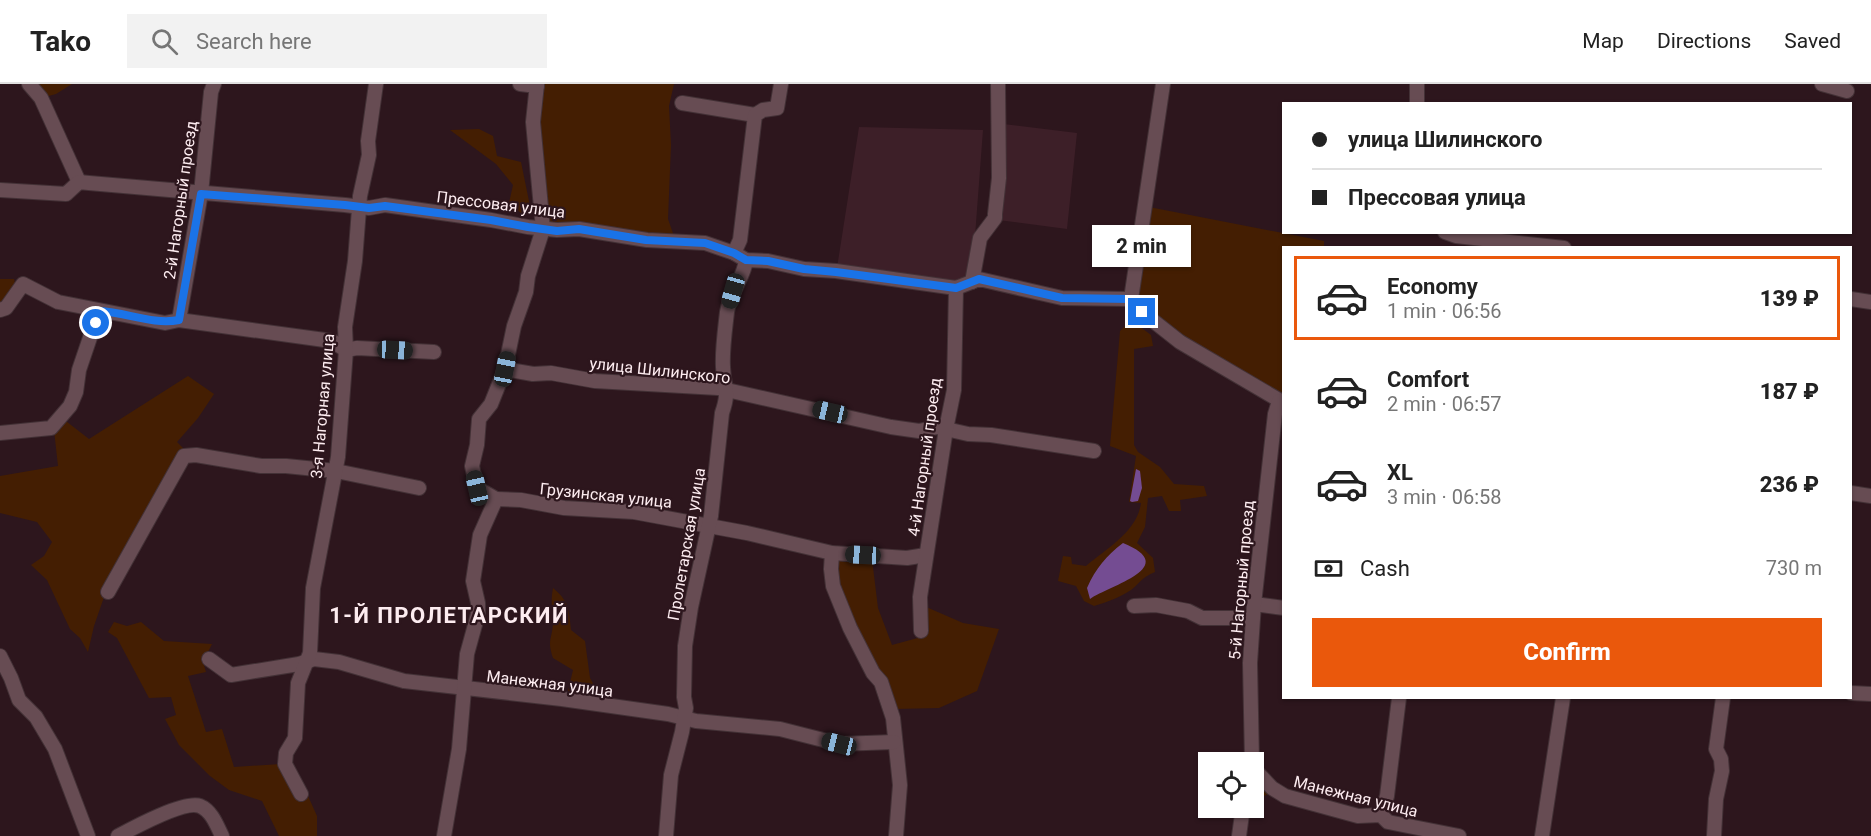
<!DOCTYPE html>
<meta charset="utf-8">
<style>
:root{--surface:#fff;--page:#f2f2f2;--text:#222;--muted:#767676;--line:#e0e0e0;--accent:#ea580c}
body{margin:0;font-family:Roboto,sans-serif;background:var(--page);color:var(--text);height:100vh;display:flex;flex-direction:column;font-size:22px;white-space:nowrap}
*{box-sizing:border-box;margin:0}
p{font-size:20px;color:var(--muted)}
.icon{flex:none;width:33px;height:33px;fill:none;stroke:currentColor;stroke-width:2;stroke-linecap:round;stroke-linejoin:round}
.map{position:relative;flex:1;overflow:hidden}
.side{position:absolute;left:1282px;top:162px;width:570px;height:453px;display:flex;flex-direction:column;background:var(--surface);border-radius:0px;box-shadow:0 2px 4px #0004}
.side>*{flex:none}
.guide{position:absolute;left:1282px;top:18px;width:570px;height:132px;border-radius:0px;box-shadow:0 2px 4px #0004;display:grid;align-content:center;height:132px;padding:0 30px;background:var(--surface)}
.buttons{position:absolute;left:1198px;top:668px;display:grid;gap:12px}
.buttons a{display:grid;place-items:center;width:66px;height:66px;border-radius:0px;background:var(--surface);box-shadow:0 2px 4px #0004;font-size:30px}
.end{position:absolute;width:27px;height:27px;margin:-14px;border:8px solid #1a73e8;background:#fff;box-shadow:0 0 0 3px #fff}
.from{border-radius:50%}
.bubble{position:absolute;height:42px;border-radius:0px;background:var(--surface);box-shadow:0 2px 4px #0004;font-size:20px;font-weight:800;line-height:42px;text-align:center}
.car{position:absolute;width:18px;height:36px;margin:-18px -9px;border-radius:8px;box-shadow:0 0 4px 2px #0007;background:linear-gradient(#222 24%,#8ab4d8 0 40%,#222 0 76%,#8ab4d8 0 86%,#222 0)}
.guide b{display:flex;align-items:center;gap:21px;height:57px;font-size:22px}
.guide b+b{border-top:2px solid var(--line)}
.guide i{width:15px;height:15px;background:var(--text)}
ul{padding:10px 0 0;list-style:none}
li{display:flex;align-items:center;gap:18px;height:84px;margin:0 12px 9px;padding:0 18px;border:3px solid transparent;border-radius:0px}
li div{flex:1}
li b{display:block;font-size:22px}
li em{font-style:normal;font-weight:800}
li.selected{border-color:var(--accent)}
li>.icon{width:54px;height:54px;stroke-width:1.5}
.pay{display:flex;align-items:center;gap:15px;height:66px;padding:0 30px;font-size:22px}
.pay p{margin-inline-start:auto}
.primary-button{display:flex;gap:12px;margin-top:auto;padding:12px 30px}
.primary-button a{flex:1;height:69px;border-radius:0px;background:var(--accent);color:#fff;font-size:24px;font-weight:800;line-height:69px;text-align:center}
header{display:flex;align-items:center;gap:36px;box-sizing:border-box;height:84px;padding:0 30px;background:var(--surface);border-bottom:2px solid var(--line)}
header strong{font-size:28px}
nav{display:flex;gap:33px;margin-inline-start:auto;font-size:21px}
.search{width:420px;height:54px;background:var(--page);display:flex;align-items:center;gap:15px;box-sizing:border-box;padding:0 21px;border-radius:0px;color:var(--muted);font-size:22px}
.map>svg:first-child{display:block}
.built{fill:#3d1f28}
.green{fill:#441e02}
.water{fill:#744c92}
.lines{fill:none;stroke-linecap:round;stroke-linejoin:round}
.minor-casing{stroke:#433136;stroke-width:16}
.minor{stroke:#674c53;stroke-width:14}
.route{stroke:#1a73e8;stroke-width:8}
.labels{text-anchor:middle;stroke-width:4.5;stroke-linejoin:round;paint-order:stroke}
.street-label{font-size:16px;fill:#fdecf0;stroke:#2d161d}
.district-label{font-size:22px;font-weight:bold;letter-spacing:1.5px;fill:#fdecf0;stroke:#2d161d}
</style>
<header>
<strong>Tako</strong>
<div class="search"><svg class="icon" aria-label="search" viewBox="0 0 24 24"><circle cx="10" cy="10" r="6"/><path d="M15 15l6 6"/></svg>Search here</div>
<nav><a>Map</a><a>Directions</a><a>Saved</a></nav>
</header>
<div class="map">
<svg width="1871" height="752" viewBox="0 0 1871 752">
<rect width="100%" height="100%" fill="#2d161d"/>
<g class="built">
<path d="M1003 40 1077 49 1067 145 998 136Z"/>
<path d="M859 43 983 46 973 179 967 195 957 197 837 184Z"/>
</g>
<g class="green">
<path d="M33 0H72L56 10 45 13Z"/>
<path d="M542 0H674L669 22 671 61 668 135 675 155 559 144 545 136 537 39Z"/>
<path d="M479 45 493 52 497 72 521 78 530 122 522 130 509 119 513 101 496 80 450 46Z"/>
<path d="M1149 123 1324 157V163L1284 164V313L1181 254 1147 224 1140 212 1137 200Z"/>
<path d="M0 195H14L16 203 0 229Z"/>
<path d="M1131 236 1151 251 1153 262 1134 265V361L1138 368 1160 383 1174 400 1204 402 1207 412 1180 416 1181 427H1169L1162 412 1148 414 1145 443 1137 459 1153 474 1155 488C1142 493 1140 499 1131 506 1119 514 1107 518 1094 522L1084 517 1076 502 1058 497 1063 472 1071 473 1072 480 1086 482C1107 464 1137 448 1141 419L1129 418 1136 372 1110 362 1120 247Z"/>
<path d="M188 292 214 310 198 334 177 358 184 365 112 490 94 542 88 568 80 554 70 545 47 496 31 481 44 472 52 458 37 438 0 429V392L58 382 54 346 62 334 89 355Z"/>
<path d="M842 474 872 475 878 524 892 561 925 552 924 522 963 539 999 545 977 607 939 624 894 625 837 501 838 478Z"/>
<path d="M553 504C569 517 569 526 571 546L585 557 590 594 599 610H584L568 607 573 586 553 574C547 555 552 556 553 539 553 525 550 520 553 504Z"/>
<path d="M114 538 127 542 141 538 164 557 212 560 203 578 206 588 188 592 206 648 222 645 234 683 281 680 304 703 317 732V752H279L262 717 229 706 210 692 179 661 165 635 176 631 171 613 149 614 117 554 108 548Z"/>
<path d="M1254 693 1271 709 1259 714H1254Z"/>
</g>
<g class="water">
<path d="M1136 385 1140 387 1142 404 1138 417 1132 418 1130 417Z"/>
<path d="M1123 459C1182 483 1110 501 1090 515L1087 504C1096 484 1106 472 1123 459Z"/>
</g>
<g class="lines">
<g class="minor-casing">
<g id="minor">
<path d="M29 0 41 14 79 98"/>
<path d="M520 0 537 2"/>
<path d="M1417 0V20"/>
<path d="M1822 0 1847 7"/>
<path d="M682 19 755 31"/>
<path d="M0 106 66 110 79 98 89 99 345 121 369 124 385 121 491 136 528 143 557 146 579 145 647 156 705 159 734 169 746 176 768 177 804 185 836 187 956 204 979 195 1062 214 1131 215"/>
<path d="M1445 148 1456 152 1564 164"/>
<path d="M734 169 740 156 755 31 763 26 777 24 781 0"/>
<path d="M972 198 980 154 995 134V130L999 94 998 0"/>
<path d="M1131 215 1163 0"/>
<path d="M1131 215 1142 228 1180 258 1284 319"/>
<path d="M1851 215 1871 218"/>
<path d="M0 226 6 224 23 200 58 218 165 239 179 236 332 257 346 266 357 264 434 268"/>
<path d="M179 236 201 109 211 8 214 0"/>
<path d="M505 285 533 290 551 289 595 297 718 304 891 343 919 347 937 343 968 350 991 351 1094 367"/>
<path d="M0 349 51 344 70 322 76 308 79 286 99 227"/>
<path d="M1851 409 1871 412"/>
<path d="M496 415 521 416 564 424 634 428 747 449 832 469 907 474 926 471"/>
<path d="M832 469 831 485 833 502 850 544 873 589 881 598 893 634 900 701 896 752"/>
<path d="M108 508 184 372 196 371 261 382H286L336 387 419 404"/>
<path d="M1254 520 1284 524"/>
<path d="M1134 522 1156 521 1188 527 1202 534H1240L1253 532"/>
<path d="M921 547 920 513 946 345 954 306 956 204"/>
<path d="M0 572 11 594 19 616 36 633 55 665 88 752"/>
<path d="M209 575 231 591 299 580 314 575 339 578 404 597 562 615 668 630 696 637 780 645 839 660 894 658"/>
<path d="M1851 609 1871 610"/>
<path d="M1252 678 1250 579 1254 520 1275 330 1279 317"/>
<path d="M1254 685 1272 704 1285 712 1358 732 1381 731 1388 738 1459 752"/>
<path d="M301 710 285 680 286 669 295 654 298 599 310 569 313 504 338 373 346 266 345 243 355 177 360 112 369 71 368 57 376 0"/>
<path d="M1381 731 1387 712 1399 614"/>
<path d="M118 752C133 744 185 716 200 722 212 727 217 742 222 752"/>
<path d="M444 752 459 665 467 570 478 530V519L473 497 480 451 496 415 477 404 472 382 477 361 479 335 491 320 505 285 514 242 526 208 528 192 543 145 533 38 537 0"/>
<path d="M666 752 671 691 682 648 686 624 684 613 685 562 691 523 711 432 722 329C730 306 724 305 723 283 722 266 725 246 727 228 730 209 745 191 746 176"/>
<path d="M1239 752 1243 723"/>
<path d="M1542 752 1563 614"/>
<path d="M1714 752 1716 715 1722 687 1721 675 1716 665 1723 614"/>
</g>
</g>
<use href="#minor" class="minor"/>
</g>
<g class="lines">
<path class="route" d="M96 239 99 227C126 228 152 241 179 236L201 110 345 121 369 124 385 122 491 136 528 143 557 147 579 145 646 156 705 159 734 169 746 176 768 177 804 185 836 188 956 204 979 195 1062 214 1131 215 1142 228"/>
</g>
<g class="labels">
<g class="street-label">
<text transform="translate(180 116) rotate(-82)" y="6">2-й Нагорный проезд</text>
<text transform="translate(501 120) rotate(7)" y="6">Прессовая улица</text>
<text transform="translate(660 286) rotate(6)" y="6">улица Шилинского</text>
<text transform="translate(322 322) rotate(-85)" y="6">3-я Нагорная улица</text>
<text transform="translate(924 373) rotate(-82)" y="6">4-й Нагорный проезд</text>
<text transform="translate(606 411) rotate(6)" y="6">Грузинская улица</text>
<text transform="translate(686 460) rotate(-80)" y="6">Пролетарская улица</text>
<text transform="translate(1241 496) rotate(-85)" y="6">5-й Нагорный проезд</text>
<text transform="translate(550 599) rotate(7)" y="6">Манежная улица</text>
<text transform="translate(1356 712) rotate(14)" y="6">Манежная улица</text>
</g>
<g class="district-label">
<text x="449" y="539">1-Й ПРОЛЕТАРСКИЙ</text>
</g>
</g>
</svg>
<div class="buttons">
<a><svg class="icon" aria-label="locate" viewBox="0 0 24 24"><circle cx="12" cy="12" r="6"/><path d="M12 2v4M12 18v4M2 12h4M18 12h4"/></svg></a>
</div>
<i class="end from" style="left:96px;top:239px"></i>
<i class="end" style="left:1142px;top:228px"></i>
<div class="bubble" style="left:1092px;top:141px;width:99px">2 min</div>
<i class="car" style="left:733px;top:207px;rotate:196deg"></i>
<i class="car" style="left:395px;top:266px;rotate:93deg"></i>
<i class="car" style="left:505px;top:285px;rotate:11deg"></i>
<i class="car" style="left:830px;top:328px;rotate:283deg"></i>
<i class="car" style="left:477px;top:404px;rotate:347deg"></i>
<i class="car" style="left:863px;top:471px;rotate:273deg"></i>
<i class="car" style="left:839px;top:660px;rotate:284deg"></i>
<div class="guide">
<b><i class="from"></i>улица Шилинского</b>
<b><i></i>Прессовая улица</b>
</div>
<section class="side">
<ul>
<li class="selected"><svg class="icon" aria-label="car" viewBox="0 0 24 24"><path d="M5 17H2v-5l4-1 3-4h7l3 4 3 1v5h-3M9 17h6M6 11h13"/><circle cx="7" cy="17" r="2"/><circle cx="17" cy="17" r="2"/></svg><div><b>Economy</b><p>1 min · 06:56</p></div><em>139 ₽</em></li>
<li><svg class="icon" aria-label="car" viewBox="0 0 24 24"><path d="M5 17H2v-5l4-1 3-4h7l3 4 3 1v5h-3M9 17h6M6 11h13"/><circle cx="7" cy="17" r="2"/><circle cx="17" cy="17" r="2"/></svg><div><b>Comfort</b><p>2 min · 06:57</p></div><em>187 ₽</em></li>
<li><svg class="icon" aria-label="car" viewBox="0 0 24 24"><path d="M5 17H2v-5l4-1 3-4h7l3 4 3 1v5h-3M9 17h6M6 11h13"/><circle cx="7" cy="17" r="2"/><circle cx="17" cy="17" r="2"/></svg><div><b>XL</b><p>3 min · 06:58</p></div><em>236 ₽</em></li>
</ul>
<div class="pay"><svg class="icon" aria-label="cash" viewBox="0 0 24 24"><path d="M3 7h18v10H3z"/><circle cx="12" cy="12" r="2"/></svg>Cash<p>730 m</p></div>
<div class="primary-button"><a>Confirm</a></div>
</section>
</div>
